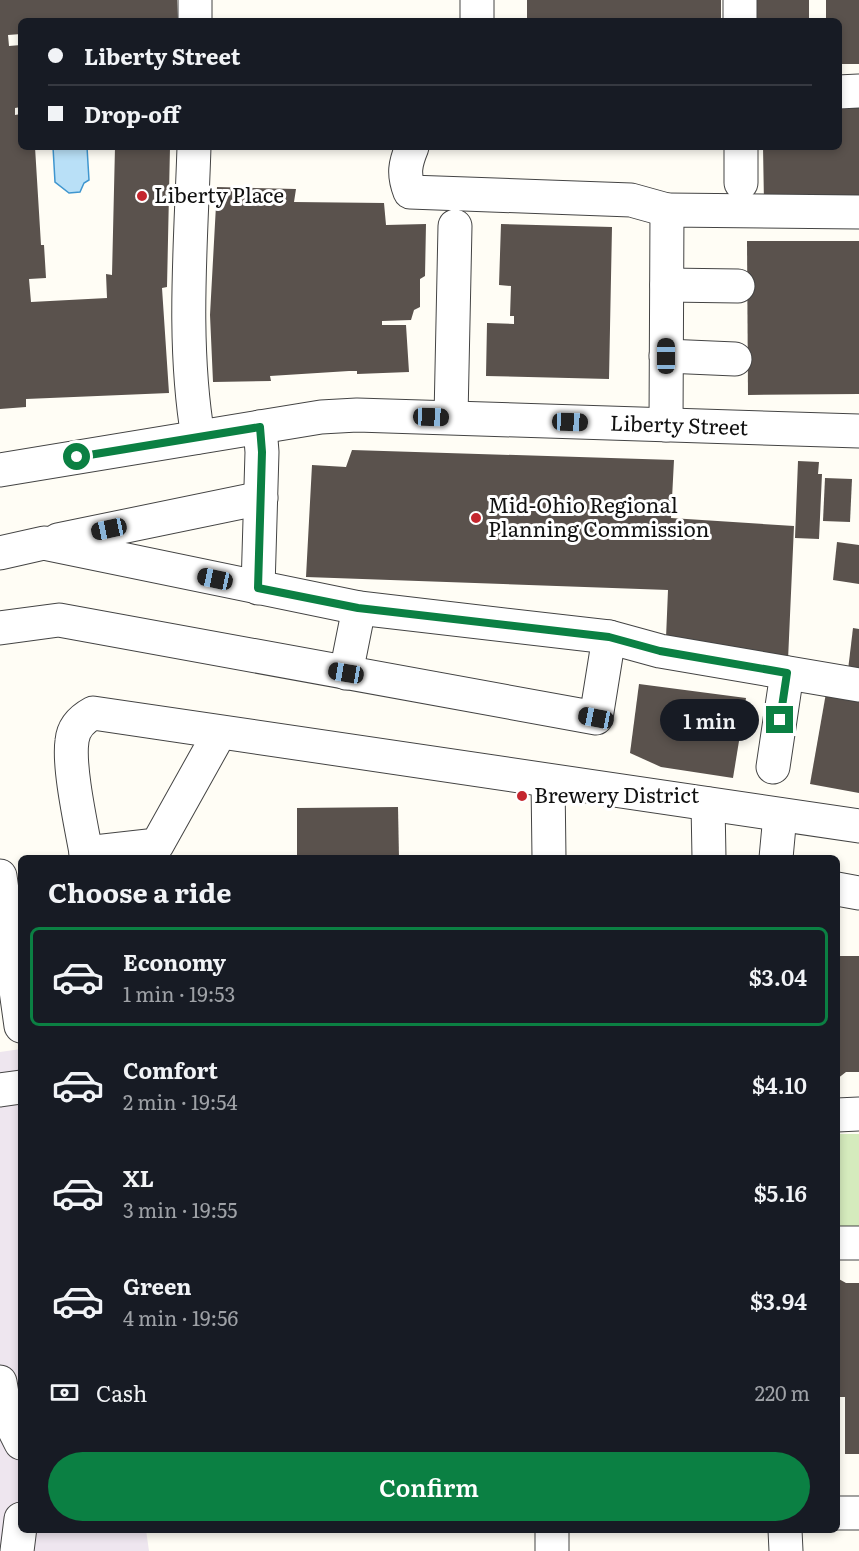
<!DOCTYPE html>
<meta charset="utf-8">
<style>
:root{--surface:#171b24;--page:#242831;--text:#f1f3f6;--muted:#9ea1a6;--line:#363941;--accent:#0b8043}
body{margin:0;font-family:Literata,serif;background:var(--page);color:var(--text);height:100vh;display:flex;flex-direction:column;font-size:22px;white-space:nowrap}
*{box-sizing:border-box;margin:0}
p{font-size:20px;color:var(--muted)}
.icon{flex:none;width:33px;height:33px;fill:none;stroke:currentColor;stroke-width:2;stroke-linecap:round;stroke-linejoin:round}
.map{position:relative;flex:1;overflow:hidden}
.panel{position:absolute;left:18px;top:855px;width:822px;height:678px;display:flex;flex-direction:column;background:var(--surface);border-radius:9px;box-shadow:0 3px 9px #0003}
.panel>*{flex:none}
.top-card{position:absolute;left:18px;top:18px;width:824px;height:132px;border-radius:9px;box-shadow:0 3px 9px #0003;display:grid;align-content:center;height:132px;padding:0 30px;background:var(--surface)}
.end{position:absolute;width:27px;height:27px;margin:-14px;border:8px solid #0b8043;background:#fff;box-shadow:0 0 0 3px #fff}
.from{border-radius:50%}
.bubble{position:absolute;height:42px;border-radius:21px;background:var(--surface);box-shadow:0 3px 9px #0003;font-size:20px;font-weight:600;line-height:42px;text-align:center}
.car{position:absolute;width:18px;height:36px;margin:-18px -9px;border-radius:8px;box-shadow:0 0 4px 2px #0007;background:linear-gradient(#222 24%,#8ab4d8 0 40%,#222 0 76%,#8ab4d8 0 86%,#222 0)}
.top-card b{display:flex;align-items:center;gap:21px;height:57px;font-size:22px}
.top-card b+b{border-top:2px solid var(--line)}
.top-card i{width:15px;height:15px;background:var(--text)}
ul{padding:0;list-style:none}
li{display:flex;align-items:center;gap:18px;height:99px;margin:0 12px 9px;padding:0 18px;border:3px solid transparent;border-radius:9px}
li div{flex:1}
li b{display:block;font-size:22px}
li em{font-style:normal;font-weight:600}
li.current{border-color:var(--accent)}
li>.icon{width:54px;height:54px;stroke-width:1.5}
h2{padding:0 30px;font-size:27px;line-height:72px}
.pay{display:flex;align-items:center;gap:15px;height:66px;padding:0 30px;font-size:22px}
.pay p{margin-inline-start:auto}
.action{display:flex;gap:12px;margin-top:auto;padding:12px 30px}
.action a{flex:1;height:69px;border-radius:36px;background:var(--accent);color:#fff;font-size:24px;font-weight:600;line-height:69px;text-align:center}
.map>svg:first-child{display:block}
.industrial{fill:#eee6ef}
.green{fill:#d5ebbd}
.water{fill:#b9e0f7;stroke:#3f96cf;stroke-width:1.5}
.building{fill:#5a524d}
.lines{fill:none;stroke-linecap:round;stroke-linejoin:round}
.minor-casing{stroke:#444;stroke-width:35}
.minor{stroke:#fff;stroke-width:33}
.route{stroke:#0b8043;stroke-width:8}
.poi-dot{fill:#c4262e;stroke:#fff;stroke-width:2}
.labels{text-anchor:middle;stroke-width:6;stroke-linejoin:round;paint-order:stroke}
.poi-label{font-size:21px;fill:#111;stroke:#fff;text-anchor:start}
.street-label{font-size:21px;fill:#111;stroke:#fff}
</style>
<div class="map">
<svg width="859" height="1551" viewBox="0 0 859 1551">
<rect width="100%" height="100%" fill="#fffdf5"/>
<path class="industrial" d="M21 1049V1530H146L149 1551H0V1052Z"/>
<path class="green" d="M837 1134H859V1234L837 1235Z"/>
<path class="water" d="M53 147H87L89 180 84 183 80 192 69 193 55 182Z"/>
<g class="building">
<path d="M0 0H177L178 21H21V34L8 35 9 46 21 45V107L15 108V115L21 114V147H35L41 245H44L46 278 29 279 31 302 107 298 106 274 112 275 115 147H170L167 287 162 288 169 393 26 399V407L0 409Z"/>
<rect x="527" y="0" width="194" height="21"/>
<rect x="757" y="0" width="52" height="21"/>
<path d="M826 0H859V64H838V21H826Z"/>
<path d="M838 108H859V202L764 203 763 147H838Z"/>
<path d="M217 187 296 189 294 202 384 203 386 225 426 224 425 276 420 279V307L414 310 411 320 382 321V325H406L409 372 357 374V371H349L270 376 271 381 213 382 210 315Z"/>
<path d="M501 224 612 227 609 379 486 376 487 323 514 324V316H510L511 286 499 285Z"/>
<path d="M747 241H859V394L748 395Z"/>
<path d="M352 450 674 460 671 518 794 526 788 660 666 638 668 590 306 577 312 465 346 467Z"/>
<path d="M798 461 819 462 818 474H822L819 539 795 538Z"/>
<path d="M825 478 852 479 850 522 823 521Z"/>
<path d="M837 542 859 545V584L833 580Z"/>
<path d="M853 628 859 629V671L848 670Z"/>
<path d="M639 684 746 698 733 778 661 767 630 753Z"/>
<path d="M826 693 859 699V793L810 784Z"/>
<path d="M398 807 399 858H297V808Z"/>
<path d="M837 956H859V1072H846L837 1079Z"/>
<path d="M837 1278 846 1283H859V1454H845V1397H837Z"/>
</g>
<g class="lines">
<g class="minor-casing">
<g id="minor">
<path d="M195 0V21"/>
<path d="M477 0V21"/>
<path d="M740 0V21"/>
<path d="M838 92 859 91"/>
<path d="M194 147C191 243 182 342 198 437"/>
<path d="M412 147C405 164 403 174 410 192L631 200 667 210"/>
<path d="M741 147V183"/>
<path d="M667 285 738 286"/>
<path d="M666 356 735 359"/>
<path d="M451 417 455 226"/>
<path d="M666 425 667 210 859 212"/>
<path d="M0 470 321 417 357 415 859 431"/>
<path d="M58 540 261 498"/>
<path d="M0 553 44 543 359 608 609 637 660 651 859 685"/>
<path d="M258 588 262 452 260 427"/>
<path d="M0 628 59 620 596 718 609 637"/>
<path d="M346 673 359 608"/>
<path d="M773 767 787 673"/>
<path d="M548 781 549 858"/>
<path d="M708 804 709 858"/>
<path d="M86 853 157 845 219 734"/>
<path d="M87 858C82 829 68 768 72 741 73 728 82 719 93 713L859 826"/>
<path d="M776 858 780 815"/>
<path d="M0 876 21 1026"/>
<path d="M837 889 859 893"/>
<path d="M0 1090 21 1087"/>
<path d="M837 1115 859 1114"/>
<path d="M837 1243H859"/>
<path d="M0 1382 5 1411 21 1443"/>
<path d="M837 1513H859"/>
<path d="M552 1530V1551"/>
<path d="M785 1530 786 1551"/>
<path d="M17 1551 21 1519"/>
</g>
</g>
<use href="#minor" class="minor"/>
</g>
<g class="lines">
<path class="route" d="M77 457 260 427 262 452 258 588 358 608 609 637 660 651 787 673 780 720"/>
</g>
<g class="poi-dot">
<circle cx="142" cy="196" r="6"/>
<circle cx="476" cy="518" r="6"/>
<circle cx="522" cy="796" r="6"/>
</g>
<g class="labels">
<g class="poi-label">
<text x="154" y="203">Liberty Place</text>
<text x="488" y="513">Mid-Ohio Regional<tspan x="488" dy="24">Planning Commission</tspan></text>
<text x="534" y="803">Brewery District</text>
</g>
<g class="street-label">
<text transform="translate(679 426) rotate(2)" y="7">Liberty Street</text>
</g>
</g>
</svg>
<i class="end from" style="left:77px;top:457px"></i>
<i class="end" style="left:780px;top:720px"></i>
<div class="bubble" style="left:660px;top:699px;width:99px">1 min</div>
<i class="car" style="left:666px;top:356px;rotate:0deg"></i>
<i class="car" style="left:431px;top:417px;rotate:92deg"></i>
<i class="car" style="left:570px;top:422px;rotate:92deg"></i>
<i class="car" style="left:109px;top:529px;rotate:258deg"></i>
<i class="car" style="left:215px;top:579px;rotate:282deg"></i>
<i class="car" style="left:346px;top:673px;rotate:280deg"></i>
<i class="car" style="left:596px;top:718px;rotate:281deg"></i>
<div class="top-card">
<b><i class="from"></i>Liberty Street</b>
<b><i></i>Drop-off</b>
</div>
<section class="panel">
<h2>Choose a ride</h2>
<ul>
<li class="current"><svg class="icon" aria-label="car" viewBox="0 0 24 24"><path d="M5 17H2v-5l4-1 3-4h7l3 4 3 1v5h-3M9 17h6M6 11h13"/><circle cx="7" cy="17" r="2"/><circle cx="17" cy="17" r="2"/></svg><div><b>Economy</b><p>1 min · 19:53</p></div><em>$3.04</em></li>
<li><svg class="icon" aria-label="car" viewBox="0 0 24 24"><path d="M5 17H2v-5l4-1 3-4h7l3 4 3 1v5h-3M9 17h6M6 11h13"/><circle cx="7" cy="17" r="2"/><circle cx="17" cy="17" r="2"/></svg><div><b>Comfort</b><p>2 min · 19:54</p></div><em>$4.10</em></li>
<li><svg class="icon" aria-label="car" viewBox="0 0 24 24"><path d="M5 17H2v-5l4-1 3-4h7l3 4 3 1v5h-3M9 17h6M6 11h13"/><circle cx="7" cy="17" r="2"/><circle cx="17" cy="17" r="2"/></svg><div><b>XL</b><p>3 min · 19:55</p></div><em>$5.16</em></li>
<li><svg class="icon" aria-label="car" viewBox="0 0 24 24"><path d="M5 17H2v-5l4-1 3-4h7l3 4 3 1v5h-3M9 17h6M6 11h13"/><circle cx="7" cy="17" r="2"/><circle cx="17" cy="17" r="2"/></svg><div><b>Green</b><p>4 min · 19:56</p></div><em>$3.94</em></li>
</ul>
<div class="pay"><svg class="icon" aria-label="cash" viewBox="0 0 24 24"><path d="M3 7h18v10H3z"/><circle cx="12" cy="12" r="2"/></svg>Cash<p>220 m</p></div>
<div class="action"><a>Confirm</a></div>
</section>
</div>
